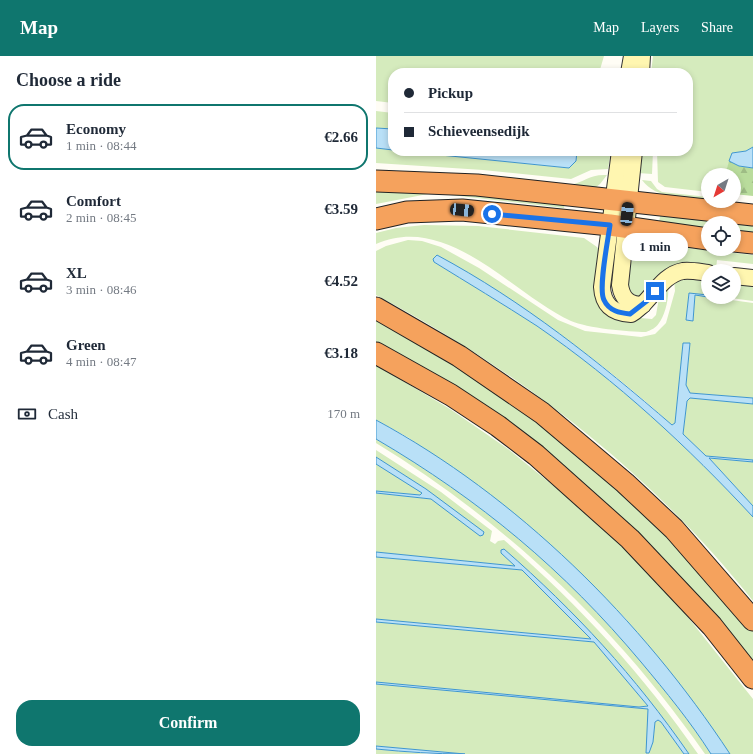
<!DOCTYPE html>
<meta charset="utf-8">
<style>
:root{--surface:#fff;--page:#f2f2f3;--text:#1f2937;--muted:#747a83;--line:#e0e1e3;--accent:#0f766e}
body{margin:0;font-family:"Times New Roman",serif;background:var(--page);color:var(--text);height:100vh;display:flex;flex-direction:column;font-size:15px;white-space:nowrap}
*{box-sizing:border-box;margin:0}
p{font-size:13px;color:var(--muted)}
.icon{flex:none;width:22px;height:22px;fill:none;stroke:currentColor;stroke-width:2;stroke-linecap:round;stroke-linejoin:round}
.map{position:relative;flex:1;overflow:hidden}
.panel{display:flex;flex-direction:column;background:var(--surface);width:376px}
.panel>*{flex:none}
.guide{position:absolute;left:12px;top:12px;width:305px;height:88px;border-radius:16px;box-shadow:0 2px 6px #0003;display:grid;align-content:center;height:88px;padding:0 16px;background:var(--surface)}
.needle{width:26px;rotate:219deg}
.buttons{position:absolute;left:325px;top:112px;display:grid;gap:8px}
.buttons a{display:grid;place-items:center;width:40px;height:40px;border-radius:50%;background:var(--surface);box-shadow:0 2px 6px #0003;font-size:20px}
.end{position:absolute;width:18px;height:18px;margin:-9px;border:5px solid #1a73e8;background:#fff;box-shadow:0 0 0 2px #fff}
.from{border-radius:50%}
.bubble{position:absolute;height:28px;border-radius:14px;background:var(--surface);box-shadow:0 2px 6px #0003;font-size:13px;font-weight:800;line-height:28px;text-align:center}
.car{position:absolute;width:12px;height:24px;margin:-12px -6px;border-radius:5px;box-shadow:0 0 3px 1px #0007;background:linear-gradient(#222 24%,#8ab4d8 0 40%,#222 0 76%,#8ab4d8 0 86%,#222 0)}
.guide b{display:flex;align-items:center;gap:14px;height:38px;font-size:15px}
.guide b+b{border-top:1px solid var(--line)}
.guide i{width:10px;height:10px;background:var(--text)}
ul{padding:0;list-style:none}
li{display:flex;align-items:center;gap:12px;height:66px;margin:0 8px 6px;padding:0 8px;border:2px solid transparent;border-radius:16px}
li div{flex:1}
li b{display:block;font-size:15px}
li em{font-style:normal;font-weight:800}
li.active{border-color:var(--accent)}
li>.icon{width:36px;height:36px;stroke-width:1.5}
h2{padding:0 16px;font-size:18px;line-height:48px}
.pay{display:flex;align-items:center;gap:10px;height:44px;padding:0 16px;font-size:15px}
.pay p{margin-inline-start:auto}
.cta{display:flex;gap:8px;margin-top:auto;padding:8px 16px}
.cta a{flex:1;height:46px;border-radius:16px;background:var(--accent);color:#fff;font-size:16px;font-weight:800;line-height:46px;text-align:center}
header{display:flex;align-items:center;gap:24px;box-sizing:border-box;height:56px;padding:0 20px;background:var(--accent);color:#fff}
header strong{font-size:19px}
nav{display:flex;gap:22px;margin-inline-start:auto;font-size:14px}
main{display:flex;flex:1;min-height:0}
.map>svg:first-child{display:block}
.grass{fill:#d5ebbd}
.forest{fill:url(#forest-firs)}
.water{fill:#b9e0f7;stroke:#3f96cf}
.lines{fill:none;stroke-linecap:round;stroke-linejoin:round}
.secondary-casing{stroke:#333;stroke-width:18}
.highway-casing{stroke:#222;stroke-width:23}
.secondary{stroke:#fff6b0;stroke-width:16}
.highway{stroke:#f5a25d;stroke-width:21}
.route{stroke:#1a73e8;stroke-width:5}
</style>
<header>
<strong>Map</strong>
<nav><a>Map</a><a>Layers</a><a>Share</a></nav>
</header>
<main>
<section class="panel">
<h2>Choose a ride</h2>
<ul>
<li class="active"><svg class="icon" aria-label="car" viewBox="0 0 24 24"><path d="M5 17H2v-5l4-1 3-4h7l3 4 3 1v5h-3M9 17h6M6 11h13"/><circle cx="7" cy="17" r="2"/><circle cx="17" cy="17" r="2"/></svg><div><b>Economy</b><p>1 min · 08:44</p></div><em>€2.66</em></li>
<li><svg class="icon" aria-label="car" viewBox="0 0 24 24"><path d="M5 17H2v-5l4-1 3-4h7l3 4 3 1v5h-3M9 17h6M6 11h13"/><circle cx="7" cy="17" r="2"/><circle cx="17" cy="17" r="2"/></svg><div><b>Comfort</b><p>2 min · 08:45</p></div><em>€3.59</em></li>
<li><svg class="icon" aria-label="car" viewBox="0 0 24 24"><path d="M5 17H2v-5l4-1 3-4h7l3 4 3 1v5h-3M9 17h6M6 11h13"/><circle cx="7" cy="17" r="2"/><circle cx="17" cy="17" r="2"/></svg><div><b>XL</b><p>3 min · 08:46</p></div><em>€4.52</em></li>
<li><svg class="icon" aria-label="car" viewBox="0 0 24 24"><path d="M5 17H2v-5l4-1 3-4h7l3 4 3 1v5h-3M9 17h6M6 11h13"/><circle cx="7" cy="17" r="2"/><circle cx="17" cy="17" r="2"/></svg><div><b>Green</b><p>4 min · 08:47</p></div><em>€3.18</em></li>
</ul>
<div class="pay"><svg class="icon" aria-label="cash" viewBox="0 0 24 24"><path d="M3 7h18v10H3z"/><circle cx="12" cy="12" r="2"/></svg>Cash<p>170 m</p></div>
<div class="cta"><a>Confirm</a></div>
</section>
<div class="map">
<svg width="377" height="698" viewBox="0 0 377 698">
<defs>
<pattern id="forest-firs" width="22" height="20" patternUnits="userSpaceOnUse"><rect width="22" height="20" fill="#b9dc9c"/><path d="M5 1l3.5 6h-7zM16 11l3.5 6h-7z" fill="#9ebc85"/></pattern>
</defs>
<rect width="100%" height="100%" fill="#fffdf5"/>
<g class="grass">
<path d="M0 0H228L223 17H17V47L0 45Z"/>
<path d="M277 0H377V91L370 95 356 97 349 119H332V136L289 131 282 126 281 95H312V17H275Z"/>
<path d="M0 55 17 57V73L0 72Z"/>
<path d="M0 92 193 112 200 105 201 95H235L232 113 215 114 195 123 107 114 0 107Z"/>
<path d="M260 95H277L276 118 262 117Z"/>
<path d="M0 114 83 118 194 129C209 126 213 118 231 119L224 128 219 132 0 117Z"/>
<path d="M266 124 275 125 281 133 286 136 332 141V143C309 141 281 144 266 124Z"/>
<path d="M0 133 189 144 188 152 57 137 0 148Z"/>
<path d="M284 160 351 167H332V172L283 167Z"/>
<path d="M358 168 377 170V177L358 175Z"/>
<path d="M48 169 102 170 208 182 221 191 225 197 241 260 276 263 280 259 283 242 291 228C295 236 289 260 283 267 280 272 275 274 270 276 252 276 211 272 195 265 135 237 72 156 0 188V177L20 172Z"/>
<path d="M32 184 46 185 65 191 103 212 182 264 209 275 265 281 279 278 290 267 299 235 298 223 332 221V239L313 237 310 264 317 265 319 239 377 247V342L314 337 310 330 314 288 307 287 299 368 296 369C225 305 149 250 66 202L61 199 57 203 58 206C92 227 127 248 161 270 241 325 312 391 377 461V545C277 418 142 314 0 239V195L10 190Z"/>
<path d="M275 188 377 199V208L341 204 340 213 313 210 266 241 261 243 252 235C250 216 255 193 275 188Z"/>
<path d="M358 224 377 226V245L347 241H358Z"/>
<path d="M0 260 125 335 256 442 348 539 377 575V612L288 507 0 288Z"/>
<path d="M0 309 74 353 132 393 200 448 254 498 307 555 377 643V698H354L307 632 249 562 199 513 33 382 0 364Z"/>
<path d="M314 342 377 348V404L330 400 307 378 311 345Z"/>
<path d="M0 383C104 444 188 514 265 606 290 636 314 665 335 698H329C241 572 131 467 0 387Z"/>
<path d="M0 394 65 436 116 475 114 485 119 488 122 485 128 484C201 547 267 618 322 698H313C258 619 200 557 128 493L125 497 140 510 0 496V437L55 443 107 479 108 478 50 433 0 401Z"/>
<path d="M332 402 377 406V450L336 405Z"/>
<path d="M0 408 47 437 44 439 0 435Z"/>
<path d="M0 501 146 514 215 583 0 563Z"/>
<path d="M0 566 218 586 272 650 263 651 0 626Z"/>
<path d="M0 628 273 653 271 684 273 697 277 686 279 666 282 664 285 666 308 698H89L0 690Z"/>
<path d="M0 693 51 698H0Z"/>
</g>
<path class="forest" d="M353 105 363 110 377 112V140L358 138V119H349Z"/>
<g class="water">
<path d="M0 72 17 73V94L0 92Z"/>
<path d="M377 91V112L363 110 353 105 356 97 370 95Z"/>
<path d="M25 95H201L200 105 193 112Z"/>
<path d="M61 199C147 245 223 306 296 369L299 367 307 287H314L310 329 314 337 377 342V348L314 342 311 345 307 378 330 400 377 404V406L333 402 377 450V461C312 391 241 325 161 270 127 248 92 227 58 206L57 203Z"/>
<path d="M313 237 332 239V241L319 239 317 265 310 264Z"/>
<path d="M0 364C141 440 266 564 354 698H335C314 665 290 636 265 606 188 514 104 444 0 383Z"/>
<path d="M0 401 50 433 108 476 107 479 104 480 55 443 0 437V435L44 439 46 437 0 408Z"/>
<path d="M128 493C200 556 259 620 313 698H308L285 666 282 664 279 666 277 686 273 697H270L272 653 0 628V626L263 651 272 650 218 586 0 566V563L215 583 146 514 0 501V496L139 510 125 497V494Z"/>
<path d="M0 690 89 698C59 698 30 696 0 693Z"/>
</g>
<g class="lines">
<g class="secondary-casing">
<g id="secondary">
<path d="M253 17 256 0"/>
<path d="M265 17 266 0"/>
<path d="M244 95 226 231C227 249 237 257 255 258 275 247 284 219 307 215 315 214 324 216 332 217"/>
<path d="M258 95 244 229C246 242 252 249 267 249"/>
<path d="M358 220 377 222"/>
</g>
</g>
<g class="highway-casing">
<g id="highway">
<path d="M0 125 101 129 377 159"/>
<path d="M0 163 31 156 86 154 234 169 332 183"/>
<path d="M358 185 377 187"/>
<path d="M0 252 83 300 166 357 249 427 298 473 377 564"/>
<path d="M0 297 75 339 122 370 160 399 254 483 336 570 377 622"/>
</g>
</g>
<use href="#secondary" class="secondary"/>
<use href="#highway" class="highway"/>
</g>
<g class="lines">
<path class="route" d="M116 158 234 169C232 184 222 233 228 244 233 255 244 257 254 258L272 244 279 235"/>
</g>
</svg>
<div class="buttons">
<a><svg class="needle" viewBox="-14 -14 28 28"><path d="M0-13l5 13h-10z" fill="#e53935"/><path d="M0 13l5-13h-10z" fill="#747a83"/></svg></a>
<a><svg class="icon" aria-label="locate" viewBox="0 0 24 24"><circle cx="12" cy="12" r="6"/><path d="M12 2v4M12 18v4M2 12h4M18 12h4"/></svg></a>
<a><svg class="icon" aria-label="layers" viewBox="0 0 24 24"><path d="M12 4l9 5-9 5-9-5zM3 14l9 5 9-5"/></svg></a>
</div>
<i class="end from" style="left:116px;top:158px"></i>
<i class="end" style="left:279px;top:235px"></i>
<div class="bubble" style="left:246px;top:177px;width:66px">1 min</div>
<i class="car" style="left:86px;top:154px;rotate:96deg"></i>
<i class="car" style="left:251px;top:158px;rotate:6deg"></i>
<div class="guide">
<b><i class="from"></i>Pickup</b>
<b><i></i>Schieveensedijk</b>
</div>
</div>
</main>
